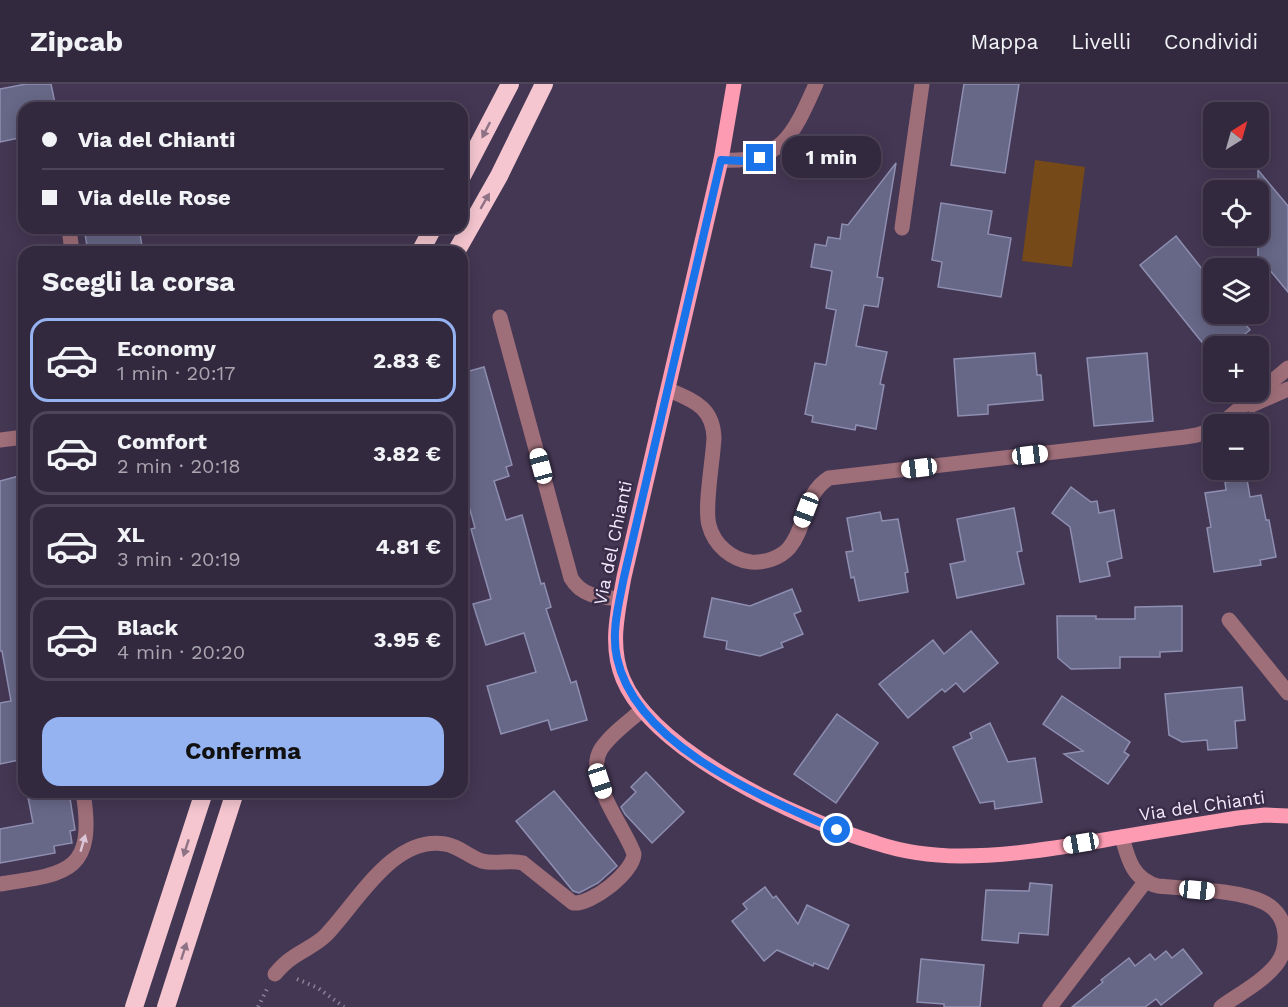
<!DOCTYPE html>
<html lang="it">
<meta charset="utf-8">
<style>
:root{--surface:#33293f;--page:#3e354a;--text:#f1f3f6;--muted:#a9a6b0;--line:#4e4559;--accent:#95b2f1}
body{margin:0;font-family:"Work Sans",sans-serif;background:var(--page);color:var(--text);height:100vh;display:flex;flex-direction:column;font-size:22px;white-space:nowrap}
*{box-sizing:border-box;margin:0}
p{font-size:20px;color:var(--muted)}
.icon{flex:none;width:33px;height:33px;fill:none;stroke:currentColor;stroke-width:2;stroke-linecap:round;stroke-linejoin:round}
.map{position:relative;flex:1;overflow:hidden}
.panel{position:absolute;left:18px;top:162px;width:450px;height:552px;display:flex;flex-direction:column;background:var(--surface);border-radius:18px;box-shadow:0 3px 15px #0003,0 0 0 2px var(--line)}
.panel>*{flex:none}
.top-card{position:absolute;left:18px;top:18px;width:450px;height:132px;border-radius:18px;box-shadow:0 3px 15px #0003,0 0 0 2px var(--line);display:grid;align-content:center;height:132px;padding:0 24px;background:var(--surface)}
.needle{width:39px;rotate:37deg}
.buttons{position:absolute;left:1203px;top:18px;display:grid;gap:12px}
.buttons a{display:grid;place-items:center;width:66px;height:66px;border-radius:12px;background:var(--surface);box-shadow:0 3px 15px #0003,0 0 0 2px var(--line);font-size:30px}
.end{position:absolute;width:27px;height:27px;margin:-14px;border:8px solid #1a73e8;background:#fff;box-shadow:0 0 0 3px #fff}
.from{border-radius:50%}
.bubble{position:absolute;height:42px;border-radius:18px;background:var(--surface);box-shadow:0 3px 15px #0003,0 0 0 2px var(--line);font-size:20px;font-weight:700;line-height:42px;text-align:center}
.car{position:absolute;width:18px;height:36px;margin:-18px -9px;border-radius:8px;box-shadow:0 0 4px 2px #0007;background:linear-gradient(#fff 24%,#345 0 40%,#fff 0 76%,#345 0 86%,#fff 0)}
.top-card b{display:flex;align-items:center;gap:21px;height:57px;font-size:22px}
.top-card b+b{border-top:2px solid var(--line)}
.top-card i{width:15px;height:15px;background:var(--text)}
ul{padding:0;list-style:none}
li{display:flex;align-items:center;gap:18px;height:84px;margin:0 12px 9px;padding:0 12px;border:3px solid var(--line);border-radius:18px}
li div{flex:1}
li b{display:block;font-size:22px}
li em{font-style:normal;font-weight:700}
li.current{border-color:var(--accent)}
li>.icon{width:54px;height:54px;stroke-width:1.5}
h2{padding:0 24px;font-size:27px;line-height:72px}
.primary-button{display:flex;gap:12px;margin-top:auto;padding:12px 24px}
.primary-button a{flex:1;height:69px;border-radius:18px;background:var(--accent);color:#111;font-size:24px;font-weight:700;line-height:69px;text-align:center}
header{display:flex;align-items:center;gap:36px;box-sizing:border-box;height:84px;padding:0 30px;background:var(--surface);border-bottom:2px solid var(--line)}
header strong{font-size:28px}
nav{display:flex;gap:33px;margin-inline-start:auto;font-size:21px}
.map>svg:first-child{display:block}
.green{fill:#754918}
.building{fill:#676787;stroke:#8e8eb1;stroke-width:1.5}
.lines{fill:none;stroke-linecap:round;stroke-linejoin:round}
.path{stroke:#8b8099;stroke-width:4;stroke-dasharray:1.5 4.5;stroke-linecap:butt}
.minor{stroke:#9e6e79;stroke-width:15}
.major{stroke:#fc9bb2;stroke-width:15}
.highway{stroke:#f5c6cf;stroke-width:18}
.oneway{fill:#8e7285}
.oneway2{fill:#d9c5d5}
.route{stroke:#1a73e8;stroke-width:8}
.labels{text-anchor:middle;stroke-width:5;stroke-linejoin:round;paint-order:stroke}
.street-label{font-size:18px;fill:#f2eafc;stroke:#3a2d49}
</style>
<header>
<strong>Zipcab</strong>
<nav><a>Mappa</a><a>Livelli</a><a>Condividi</a></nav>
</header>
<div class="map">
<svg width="1288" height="923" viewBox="0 0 1288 923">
<rect width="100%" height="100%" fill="#443754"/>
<path class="green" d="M1035 76 1085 83 1072 183 1022 177Z"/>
<g class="building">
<path d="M26 0H51L56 24H24V53L0 58V5Z"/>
<path d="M964 0H1019L1005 89 951 81Z"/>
<path d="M896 79 877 193 883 194 878 223 864 221 856 262 887 268 880 300 884 301 876 345 856 341 855 346 812 338 813 332 805 330 815 279 826 281 836 226 826 224 832 187 811 183 815 160 826 162 828 153 840 155 842 140 848 141Z"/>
<path d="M1258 86 1288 122V208L1258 172Z"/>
<path d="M941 119 992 127 988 150 1011 154 1001 213 938 203 942 178 932 176Z"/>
<path d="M84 144H139L143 168H88Z"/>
<path d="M1176 152 1214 200V230H1237L1250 246 1230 262H1205L1140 181Z"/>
<path d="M1035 269 1037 291H1041L1043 316 988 321V330L958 332 954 275Z"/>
<path d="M1147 269 1153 337 1094 342 1087 274Z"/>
<path d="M484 283 512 381 506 383 509 392 494 397 506 436 522 431 541 500 544 499 551 523 546 525 571 599 576 597 587 636 551 646 548 636 501 650 487 602 536 588 524 549 486 561 473 520 491 515 471 445 475 444 462 397V289Z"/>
<path d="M19 392 24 421V675L0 680V619L11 617 2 567H0V397Z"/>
<path d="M1247 395 1250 413 1261 411 1266 436H1269L1276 473 1260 476 1261 481 1214 488 1207 444 1211 443 1205 409 1226 406 1225 398Z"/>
<path d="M1071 403 1091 418 1097 417 1099 429 1114 426 1122 474 1107 478 1110 492 1080 498 1070 443 1052 429Z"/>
<path d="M1014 424 1022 467 1017 468 1024 500 957 514 950 480 965 477 957 435Z"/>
<path d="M880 428 882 437 898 435 908 488 905 489 908 508 859 517 854 493 851 494 846 468 853 467 847 434Z"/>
<path d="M792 505 801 527 794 530 803 550 781 559 783 563 760 572 726 565 727 557 704 553 712 514 750 522Z"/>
<path d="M1182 522V567L1160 568V573H1120V584L1071 585 1058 574 1057 532H1096V535H1135V523Z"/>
<path d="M971 547 998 579 964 608 956 599 945 608 942 605 908 634 879 600 933 556 944 570Z"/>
<path d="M1242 603 1245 636 1235 637 1237 664 1208 666 1207 656 1182 658 1169 651 1165 610Z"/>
<path d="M1062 612 1130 658 1124 668 1129 671 1108 700 1064 670 1083 667 1043 640Z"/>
<path d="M837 630 878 659 836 719 794 690Z"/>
<path d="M990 639 1008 678 1035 674 1042 718 995 725 994 717 980 719 953 663 972 654 970 649Z"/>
<path d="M646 688 684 728 652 759 625 730 621 723 636 708 631 703Z"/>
<path d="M554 707 617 782 598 799 579 809 573 807 516 737Z"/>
<path d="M27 708H69L75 746 70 747 72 759 54 762 55 769 0 779V745L33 739Z"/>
<path d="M1030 799 1052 801 1048 851 1019 849 1018 859 982 856 986 806 1029 807Z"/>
<path d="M765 803 773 814 776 812 798 840 807 821 849 841 828 885 814 879 813 882 777 866 764 877 732 837 747 825 743 820Z"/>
<path d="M1183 865 1202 889 1161 921 1156 915 1145 923H1072L1103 898 1101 896 1129 874 1135 882 1150 870 1155 876 1166 867 1172 874Z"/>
<path d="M921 875 984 881 980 923H944V920L917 918Z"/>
</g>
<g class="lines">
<g class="path">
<path d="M297 895 318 904 344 923"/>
<path d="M258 923 267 905"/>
</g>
<g class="minor">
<path d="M721 76C782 80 794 49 816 0"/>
<path d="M69 144 72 168"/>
<path d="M902 144 922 0"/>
<path d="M500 233 571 494C582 513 601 513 620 515"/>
<path d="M669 306C694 317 713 323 714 354 713 376 704 423 709 441 714 461 732 476 751 478 765 479 780 474 789 464 807 443 803 410 829 394L1185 353 1197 351 1214 345"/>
<path d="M1252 321 1288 305"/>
<path d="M1221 340 1288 284"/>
<path d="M0 356 24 353"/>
<path d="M1229 536 1288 609"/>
<path d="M1122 753C1128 775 1133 796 1158 802 1186 805 1239 806 1263 818 1276 824 1284 836 1285 850 1286 862 1283 872 1276 881 1262 898 1239 910 1221 923"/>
<path d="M0 800C68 790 96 788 83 708"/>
<path d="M275 890C280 884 286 878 292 874 303 866 316 861 326 851 357 819 393 751 445 760 459 762 469 773 482 777 496 781 510 775 523 779L573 819C591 821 633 789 634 770 625 743 583 694 601 665 611 650 628 638 642 626"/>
<path d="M1050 923 1145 798"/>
</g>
<path class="major" d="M734 0 721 76 624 493C618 527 609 562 623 595 654 669 802 737 876 759 903 768 932 772 961 772 1009 772 1057 764 1104 756 1149 748 1194 741 1238 734L1265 731 1288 732"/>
<g class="highway">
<path d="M462 92 510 0"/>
<path d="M420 168 433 144"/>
<path d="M456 168 499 92 544 0"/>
<path d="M134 923 204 708"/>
<path d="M166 923 235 708"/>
</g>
</g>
<defs><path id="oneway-solid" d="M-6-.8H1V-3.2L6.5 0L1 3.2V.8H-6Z" transform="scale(1.5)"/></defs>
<g class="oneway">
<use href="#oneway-solid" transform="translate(486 46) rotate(117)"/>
<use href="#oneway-solid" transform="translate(485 117) rotate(-60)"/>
<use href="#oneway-solid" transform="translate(186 764) rotate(108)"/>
<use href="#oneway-solid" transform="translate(184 867) rotate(-72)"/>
</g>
<use class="oneway2" href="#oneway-solid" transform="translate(83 759) rotate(-74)"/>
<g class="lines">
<path class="route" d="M760 74 745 77 721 76 624 493C619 519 611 548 617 574 636 662 763 713 837 746"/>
</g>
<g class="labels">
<g class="street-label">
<text transform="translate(613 459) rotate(-78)" y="6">Via del Chianti</text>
<text transform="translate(1202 722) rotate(-8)" y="6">Via del Chianti</text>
</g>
</g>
</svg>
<div class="buttons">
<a><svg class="needle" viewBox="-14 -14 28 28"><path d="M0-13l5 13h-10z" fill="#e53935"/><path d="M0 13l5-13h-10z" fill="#a9a6b0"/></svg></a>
<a><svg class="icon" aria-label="locate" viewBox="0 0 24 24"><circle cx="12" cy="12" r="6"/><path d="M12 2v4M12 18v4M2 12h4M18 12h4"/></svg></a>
<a><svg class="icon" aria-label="layers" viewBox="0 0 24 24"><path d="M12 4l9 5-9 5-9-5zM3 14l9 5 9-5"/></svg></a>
<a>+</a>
<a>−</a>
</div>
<i class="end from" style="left:837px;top:746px"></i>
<i class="end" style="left:760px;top:74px"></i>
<div class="bubble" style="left:782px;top:52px;width:99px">1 min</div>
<i class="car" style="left:1030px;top:371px;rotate:83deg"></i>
<i class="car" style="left:541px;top:382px;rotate:345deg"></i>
<i class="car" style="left:919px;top:384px;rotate:263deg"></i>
<i class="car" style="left:806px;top:426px;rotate:201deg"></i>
<i class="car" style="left:600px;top:697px;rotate:162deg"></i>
<i class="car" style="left:1081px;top:759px;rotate:260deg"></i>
<i class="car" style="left:1197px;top:806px;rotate:96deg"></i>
<div class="top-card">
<b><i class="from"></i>Via del Chianti</b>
<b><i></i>Via delle Rose</b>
</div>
<section class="panel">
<h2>Scegli la corsa</h2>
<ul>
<li class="current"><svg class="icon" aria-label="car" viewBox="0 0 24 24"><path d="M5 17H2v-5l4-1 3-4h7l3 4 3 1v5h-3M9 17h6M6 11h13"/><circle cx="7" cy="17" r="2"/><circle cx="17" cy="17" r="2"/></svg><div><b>Economy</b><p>1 min · 20:17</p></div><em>2.83 €</em></li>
<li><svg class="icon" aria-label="car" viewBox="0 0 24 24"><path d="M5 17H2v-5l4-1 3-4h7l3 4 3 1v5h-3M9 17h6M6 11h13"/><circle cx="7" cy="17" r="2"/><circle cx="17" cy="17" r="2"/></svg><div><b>Comfort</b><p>2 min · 20:18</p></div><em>3.82 €</em></li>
<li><svg class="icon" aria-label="car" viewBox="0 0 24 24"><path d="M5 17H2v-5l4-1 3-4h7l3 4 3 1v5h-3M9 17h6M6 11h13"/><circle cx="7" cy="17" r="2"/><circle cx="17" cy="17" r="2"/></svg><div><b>XL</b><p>3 min · 20:19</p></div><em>4.81 €</em></li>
<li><svg class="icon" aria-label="car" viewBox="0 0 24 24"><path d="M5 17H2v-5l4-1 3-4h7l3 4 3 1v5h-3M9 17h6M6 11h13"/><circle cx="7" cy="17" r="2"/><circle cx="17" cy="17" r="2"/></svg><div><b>Black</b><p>4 min · 20:20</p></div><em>3.95 €</em></li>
</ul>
<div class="primary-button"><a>Conferma</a></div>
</section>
</div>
